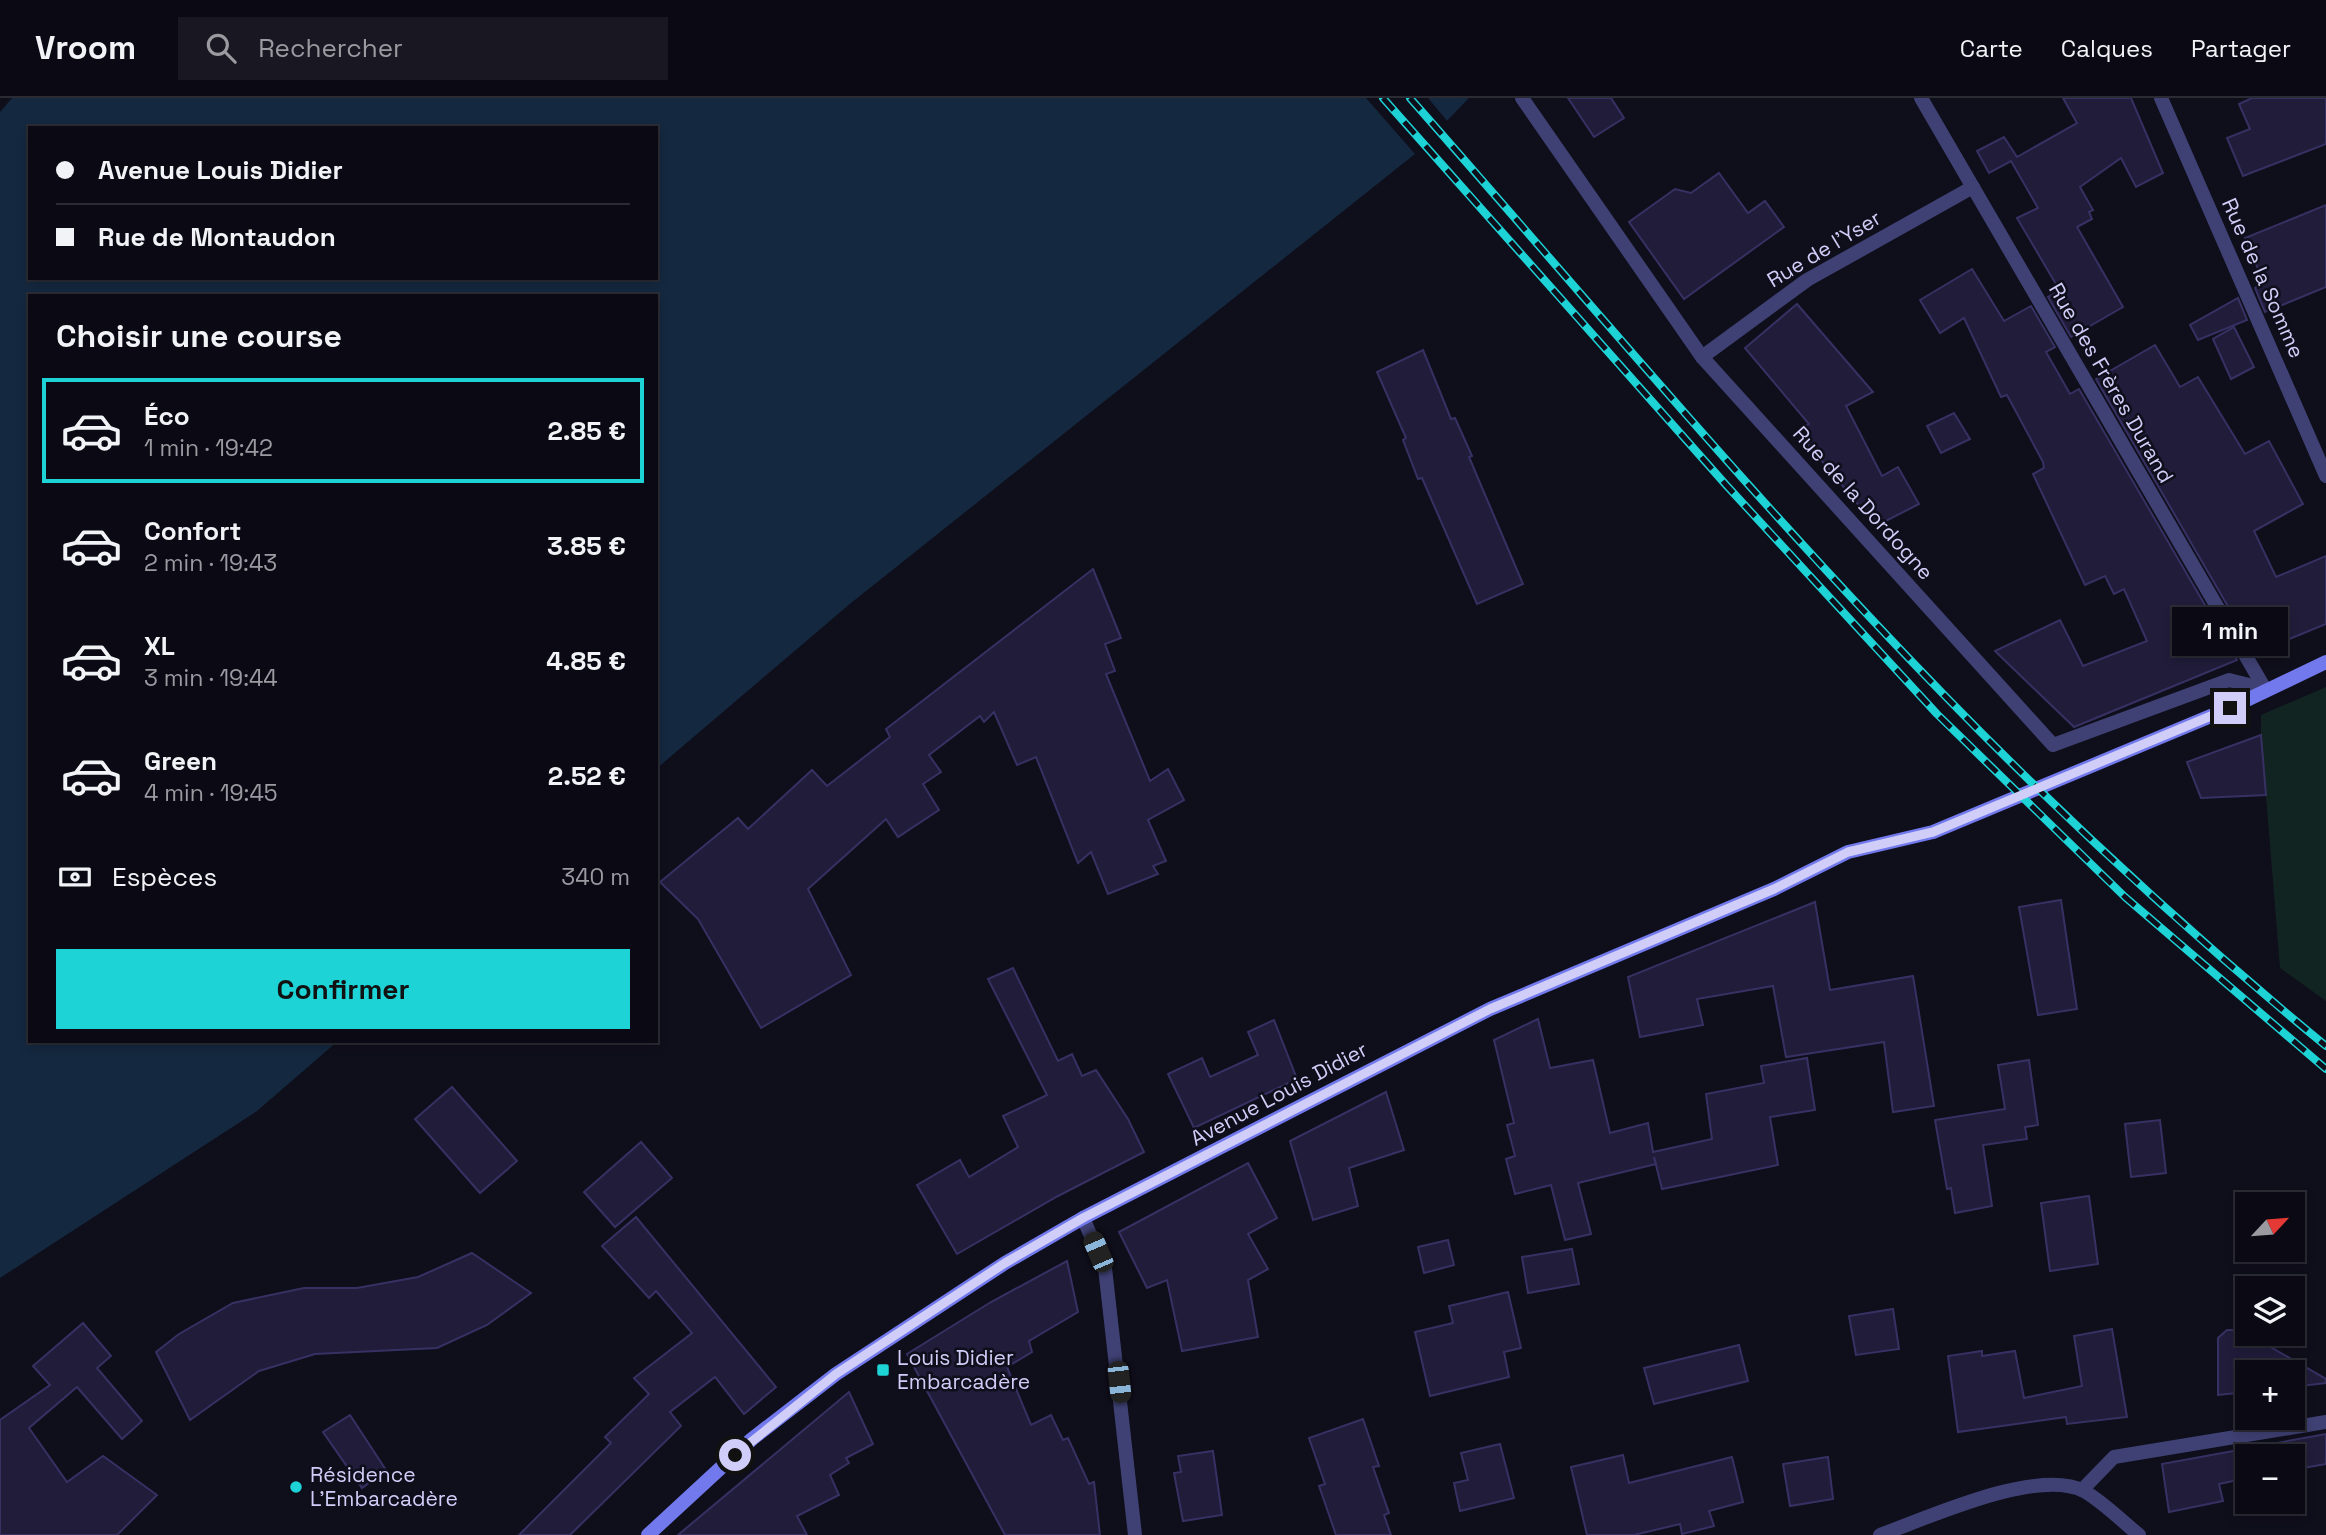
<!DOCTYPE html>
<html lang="fr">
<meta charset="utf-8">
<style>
:root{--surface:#0b0a14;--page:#191822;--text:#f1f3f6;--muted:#9a9aa0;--line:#2b2b34;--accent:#1dd3d6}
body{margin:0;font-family:"Space Grotesk",sans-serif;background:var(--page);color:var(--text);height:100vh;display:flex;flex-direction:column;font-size:26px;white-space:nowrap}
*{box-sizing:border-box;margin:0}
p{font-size:23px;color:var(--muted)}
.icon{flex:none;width:38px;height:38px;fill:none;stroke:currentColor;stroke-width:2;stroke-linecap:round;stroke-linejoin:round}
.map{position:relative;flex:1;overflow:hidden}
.details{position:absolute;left:28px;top:196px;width:630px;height:749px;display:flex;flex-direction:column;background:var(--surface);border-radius:0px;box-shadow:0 4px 10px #0003,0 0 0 2px var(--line)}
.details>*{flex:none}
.banner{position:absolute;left:28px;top:28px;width:630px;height:154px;border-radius:0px;box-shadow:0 4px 10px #0003,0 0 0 2px var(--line);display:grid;align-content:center;height:154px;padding:0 28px;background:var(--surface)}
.needle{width:46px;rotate:64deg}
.tools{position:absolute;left:2235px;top:1094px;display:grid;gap:14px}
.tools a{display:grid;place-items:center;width:70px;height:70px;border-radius:0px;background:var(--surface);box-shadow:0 4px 10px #0003,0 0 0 2px var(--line);font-size:35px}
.end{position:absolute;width:32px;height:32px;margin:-16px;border:9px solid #d0cef8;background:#111;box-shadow:0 0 0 4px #111}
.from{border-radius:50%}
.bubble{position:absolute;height:49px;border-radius:0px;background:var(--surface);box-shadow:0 4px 10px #0003,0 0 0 2px var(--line);font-size:23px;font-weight:700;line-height:49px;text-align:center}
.car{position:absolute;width:21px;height:42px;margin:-21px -10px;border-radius:9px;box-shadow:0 0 5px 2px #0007;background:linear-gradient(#222 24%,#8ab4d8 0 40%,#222 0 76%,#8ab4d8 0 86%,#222 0)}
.banner b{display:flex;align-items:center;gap:24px;height:66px;font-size:26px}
.banner b+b{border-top:2px solid var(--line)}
.banner i{width:18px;height:18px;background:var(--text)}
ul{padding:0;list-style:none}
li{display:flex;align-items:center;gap:21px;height:105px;margin:0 14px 10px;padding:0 14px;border:4px solid transparent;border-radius:0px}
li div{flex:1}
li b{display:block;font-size:26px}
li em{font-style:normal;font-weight:700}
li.selected{border-color:var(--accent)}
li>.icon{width:63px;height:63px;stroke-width:1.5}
h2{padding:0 28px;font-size:32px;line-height:84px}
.pay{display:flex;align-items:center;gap:18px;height:77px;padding:0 28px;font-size:26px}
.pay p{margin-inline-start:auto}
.action{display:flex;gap:14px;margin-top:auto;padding:14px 28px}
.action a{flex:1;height:80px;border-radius:0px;background:var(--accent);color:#111;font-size:28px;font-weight:700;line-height:80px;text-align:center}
header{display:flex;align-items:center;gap:42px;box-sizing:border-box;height:98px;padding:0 35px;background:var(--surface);border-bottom:2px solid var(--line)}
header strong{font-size:33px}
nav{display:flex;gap:38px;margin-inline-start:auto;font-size:24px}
.search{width:490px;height:63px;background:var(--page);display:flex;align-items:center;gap:18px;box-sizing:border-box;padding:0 24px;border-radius:0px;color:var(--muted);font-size:26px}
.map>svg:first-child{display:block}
.green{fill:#122422}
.water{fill:#14283f;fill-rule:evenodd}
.pier{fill:#0f0e1b}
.building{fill:#201c3a;stroke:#373163;stroke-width:2}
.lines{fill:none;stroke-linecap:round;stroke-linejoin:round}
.minor{stroke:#3f4174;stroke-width:14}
.tertiary{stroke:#3f4174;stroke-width:14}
.secondary{stroke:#7279ec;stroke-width:14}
.rail-casing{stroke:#1dd3d6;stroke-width:8}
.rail{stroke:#0f0e1b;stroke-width:5;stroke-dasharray:16;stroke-linecap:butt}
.route{stroke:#d0cef8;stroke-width:9}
.poi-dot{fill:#1dd3d6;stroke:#0f0e1b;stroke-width:2.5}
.labels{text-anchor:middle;stroke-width:5;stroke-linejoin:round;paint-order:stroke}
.street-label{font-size:21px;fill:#d0cef8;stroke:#0f0e1b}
.poi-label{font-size:21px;fill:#d0cef8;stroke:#0f0e1b;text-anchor:start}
</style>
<header>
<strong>Vroom</strong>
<div class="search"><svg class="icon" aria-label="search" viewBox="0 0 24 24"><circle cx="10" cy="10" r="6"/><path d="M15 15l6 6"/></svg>Rechercher</div>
<nav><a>Carte</a><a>Calques</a><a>Partager</a></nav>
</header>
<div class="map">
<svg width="2326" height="1437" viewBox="0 0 2326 1437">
<rect width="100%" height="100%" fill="#0f0e1b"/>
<path class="green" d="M2326 589V903L2280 870 2261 637V617Z"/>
<path class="water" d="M12 0H1469L1415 56 851 505 656 671V198H30V943H338L257 1013 0 1180V14ZM30 30H656V180H30Z"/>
<path class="pier" d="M1366 0H1428L1448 24 1415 56Z"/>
<g class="building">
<path d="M1568 0H1611L1624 20 1594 39Z"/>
<path d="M2063 0H2131L2163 75 2136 89 2121 60 2080 89 2093 112 2089 114 2092 121 2077 129 2123 209 2071 239 2048 199 2060 193 2017 120 2038 110 2011 63 1989 75 1977 53 2004 39 2017 59 2077 25Z"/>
<path d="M2252 0H2326V46L2243 78 2227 40 2250 31 2239 6Z"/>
<path d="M1719 75 1748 115 1765 103 1784 129 1684 201 1629 124 1675 91 1691 95Z"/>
<path d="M2326 107V189L2265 214 2255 190 2264 185 2245 140Z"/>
<path d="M1972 171 2004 223 2031 208 2055 249 2046 254 2070 296 2079 291 2237 562 2074 629 1995 553 2060 522 2083 568 2147 543 2124 491 2114 496 2105 478 2085 487 2033 376 2044 370 2043 364 2007 297 2001 299 1964 220 1940 235 1920 202Z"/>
<path d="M2238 200 2247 222 2198 242 2190 227Z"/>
<path d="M1797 206 1873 294 1846 308 1882 378 1898 369 1919 406 1876 428 1797 333 1809 326 1745 250Z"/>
<path d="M2234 229 2254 269 2231 281 2213 241Z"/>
<path d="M2155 247 2180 289 2198 279 2245 356 2269 343 2303 406 2254 433 2276 479 2326 458V526L2255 555 2096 281Z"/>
<path d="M1423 252 1451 321 1455 320 1472 358 1469 359 1523 486 1477 506 1422 380 1418 381 1403 342 1406 340 1377 274Z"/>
<path d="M1954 315 1970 341 1941 355 1927 328Z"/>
<path d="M1093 471 1121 540 1105 546 1115 573 1106 576 1150 683 1168 671 1184 702 1148 722 1166 763 1153 768 1158 776 1108 796 1091 754 1078 765 1036 659 1017 667 994 614 984 624 980 618 929 657 941 674 923 686 939 712 898 739 886 721 808 791 851 877 761 930 698 821 660 784 738 720 748 731 812 672 827 688 890 639 886 631Z"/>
<path d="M2261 637 2266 697 2201 700 2187 664Z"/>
<path d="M2061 802 2077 911 2038 917 2019 809Z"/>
<path d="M1815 804 1830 892 1913 878 1934 1008 1893 1014 1884 944 1786 959 1773 888 1697 901 1703 927 1640 939 1628 879Z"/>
<path d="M1013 870 1058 963 1072 956 1082 978 1096 972 1128 1021 1144 1054 1058 1098 957 1156 917 1087 960 1062 969 1079 1018 1049 1003 1018 1047 997 988 881Z"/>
<path d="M1538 921 1550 970 1593 962 1610 1035 1648 1025 1653 1054 1712 1041 1706 996 1764 985 1761 968 1807 960 1815 1012 1770 1019 1778 1067 1662 1091 1654 1059 1656 1066 1578 1085 1591 1136 1565 1142 1551 1087 1515 1096 1506 1061 1515 1058 1507 1027 1514 1025 1494 942Z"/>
<path d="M1274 922 1297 981 1194 1030 1168 976 1202 960 1210 979 1258 957 1248 934Z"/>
<path d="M2029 962 2038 1027 2025 1029 2027 1041 1983 1047 1992 1108 1955 1115 1951 1090 1947 1091 1935 1022 2005 1011 1998 967Z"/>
<path d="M452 989 517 1063 480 1095 415 1021Z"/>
<path d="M1386 994 1404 1052 1349 1070 1358 1108 1313 1122 1290 1043Z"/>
<path d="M2160 1022 2166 1075 2131 1079 2125 1026Z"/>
<path d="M641 1044 672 1080 615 1129 584 1094Z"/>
<path d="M1248 1065 1277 1120 1248 1136 1268 1171 1248 1182 1258 1239 1182 1253 1167 1182 1147 1190 1119 1134Z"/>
<path d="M2089 1098 2098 1166 2050 1173 2041 1105Z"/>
<path d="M636 1119 776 1289 744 1316 715 1279 670 1314 681 1328 570 1437H519L611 1345 605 1339 649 1296 634 1280 692 1235 656 1193 649 1200 602 1148Z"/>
<path d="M1448 1142 1454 1167 1424 1175 1418 1149Z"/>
<path d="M1572 1151 1579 1186 1528 1195 1522 1159Z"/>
<path d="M472 1155 531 1195 487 1227 437 1250 315 1256 259 1273 190 1322 156 1254 179 1236 233 1205 304 1190H357L418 1179Z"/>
<path d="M1067 1163 1078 1214 1029 1243 1032 1254 1007 1269 1031 1327 1051 1317 1063 1342 1068 1340 1089 1386 1094 1384 1100 1437H1005L907 1256 991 1204Z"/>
<path d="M1508 1194 1521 1250 1504 1254 1509 1279 1430 1298 1415 1234 1453 1225 1449 1208Z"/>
<path d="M1893 1211 1899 1251 1856 1257 1849 1218Z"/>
<path d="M83 1225 111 1258 97 1270 142 1323 122 1341 77 1289 29 1330 67 1384 103 1358 157 1397 117 1437H0V1322L50 1287 33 1268Z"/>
<path d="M2112 1231 2127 1319 2067 1326 2066 1319 1958 1334 1948 1258 1982 1253V1258L2015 1253 2024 1300 2082 1288 2074 1238Z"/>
<path d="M2227 1232H2241L2326 1281V1285L2292 1289V1274H2247V1294L2218 1297V1240Z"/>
<path d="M1739 1247 1748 1283 1654 1306 1644 1270Z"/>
<path d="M849 1294 873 1346 846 1360 849 1365 830 1377 839 1397 797 1418 807 1437H678Z"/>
<path d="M350 1317 386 1372 362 1390 323 1334Z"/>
<path d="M1363 1321 1379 1368 1373 1369 1389 1415 1384 1417 1391 1437H1336L1319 1388 1325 1386 1309 1340Z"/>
<path d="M2326 1336V1366L2292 1372V1358H2247V1380L2219 1386 2223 1403 2169 1414 2162 1366Z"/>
<path d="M1500 1346 1514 1400 1460 1413 1454 1385 1468 1382 1461 1355Z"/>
<path d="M1213 1353 1222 1417 1183 1423 1174 1375 1181 1374 1178 1358Z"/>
<path d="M1623 1357 1629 1385 1732 1359 1743 1404 1709 1413 1714 1428 1682 1436 1680 1426 1634 1437H1587L1571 1369Z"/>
<path d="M1828 1359 1833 1401 1790 1408 1783 1366Z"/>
</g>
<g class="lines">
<g class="minor">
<path d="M1522 0 1702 259 2053 647 2229 582 2265 591"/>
<path d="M1921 0 2265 591"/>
<path d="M2161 0 2326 378"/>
<path d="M1702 259 1807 182 1973 89"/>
<path d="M2082 1392 2114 1359 2326 1324"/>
</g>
<g class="tertiary">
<path d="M1083 1120 1105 1170 1135 1437"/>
<path d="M1880 1437C1928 1420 2037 1369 2084 1393 2103 1404 2122 1423 2139 1437"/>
</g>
<path class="secondary" d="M648 1437 752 1341 836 1276 1005 1165 1083 1120 1490 911 1774 791 1848 754 1933 734 2230 610 2326 564"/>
<g class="rail-casing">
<g id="rail">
<path d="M1383 0 1727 388 1937 616 2125 799 2326 971"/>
<path d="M1410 0C1588 202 1761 410 1950 603 2069 725 2195 840 2326 948"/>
</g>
</g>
<use href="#rail" class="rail"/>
</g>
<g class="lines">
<path class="route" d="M735 1357 836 1276 1005 1165 1083 1120 1490 911 1774 791 1848 754 1933 734 2230 610"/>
</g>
<g class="poi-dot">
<rect x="876" y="1265" width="14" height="14" rx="3.5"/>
<circle cx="296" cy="1389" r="7"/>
</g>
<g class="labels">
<g class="street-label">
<text transform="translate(1824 151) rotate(-31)" y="7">Rue de l'Yser</text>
<text transform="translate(2263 180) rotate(66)" y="7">Rue de la Somme</text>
<text transform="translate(2111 285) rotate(60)" y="7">Rue des Frères Durand</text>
<text transform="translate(1863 405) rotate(48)" y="7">Rue de la Dordogne</text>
<text transform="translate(1279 996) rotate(-28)" y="7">Avenue Louis Didier</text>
</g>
<g class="poi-label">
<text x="897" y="1267">Louis Didier<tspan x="897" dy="24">Embarcadère</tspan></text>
<text x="310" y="1384">Résidence<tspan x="310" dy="24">L'Embarcadère</tspan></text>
</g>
</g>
</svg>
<div class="tools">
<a><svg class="needle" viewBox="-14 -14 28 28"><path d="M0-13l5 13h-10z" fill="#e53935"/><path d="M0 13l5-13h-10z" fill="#9a9aa0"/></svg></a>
<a><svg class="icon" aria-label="layers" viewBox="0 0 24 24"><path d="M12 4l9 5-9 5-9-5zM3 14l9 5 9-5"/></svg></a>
<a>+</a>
<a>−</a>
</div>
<i class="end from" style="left:735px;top:1357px"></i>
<i class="end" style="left:2230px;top:610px"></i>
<div class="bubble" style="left:2172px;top:509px;width:116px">1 min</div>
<i class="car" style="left:1098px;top:1154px;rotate:337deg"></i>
<i class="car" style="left:1119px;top:1284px;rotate:174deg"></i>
<div class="banner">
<b><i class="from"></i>Avenue Louis Didier</b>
<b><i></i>Rue de Montaudon</b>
</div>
<section class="details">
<h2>Choisir une course</h2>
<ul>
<li class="selected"><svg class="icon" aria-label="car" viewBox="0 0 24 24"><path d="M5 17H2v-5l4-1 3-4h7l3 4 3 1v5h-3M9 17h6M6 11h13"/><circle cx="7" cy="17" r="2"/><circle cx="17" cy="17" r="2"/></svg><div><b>Éco</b><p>1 min · 19:42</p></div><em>2.85 €</em></li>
<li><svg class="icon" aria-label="car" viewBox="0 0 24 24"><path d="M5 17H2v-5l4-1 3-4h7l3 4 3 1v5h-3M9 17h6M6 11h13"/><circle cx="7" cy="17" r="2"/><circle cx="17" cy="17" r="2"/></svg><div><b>Confort</b><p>2 min · 19:43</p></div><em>3.85 €</em></li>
<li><svg class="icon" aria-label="car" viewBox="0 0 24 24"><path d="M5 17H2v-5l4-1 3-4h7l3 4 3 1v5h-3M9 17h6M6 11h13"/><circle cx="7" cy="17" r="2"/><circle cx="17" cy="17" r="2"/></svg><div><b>XL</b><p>3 min · 19:44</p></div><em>4.85 €</em></li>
<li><svg class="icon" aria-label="car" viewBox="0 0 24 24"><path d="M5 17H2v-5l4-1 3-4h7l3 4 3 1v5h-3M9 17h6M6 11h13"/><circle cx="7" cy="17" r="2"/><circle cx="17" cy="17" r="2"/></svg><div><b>Green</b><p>4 min · 19:45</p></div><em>2.52 €</em></li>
</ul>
<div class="pay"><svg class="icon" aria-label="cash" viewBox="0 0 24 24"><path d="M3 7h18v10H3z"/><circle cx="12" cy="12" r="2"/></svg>Espèces<p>340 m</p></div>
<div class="action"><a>Confirmer</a></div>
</section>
</div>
